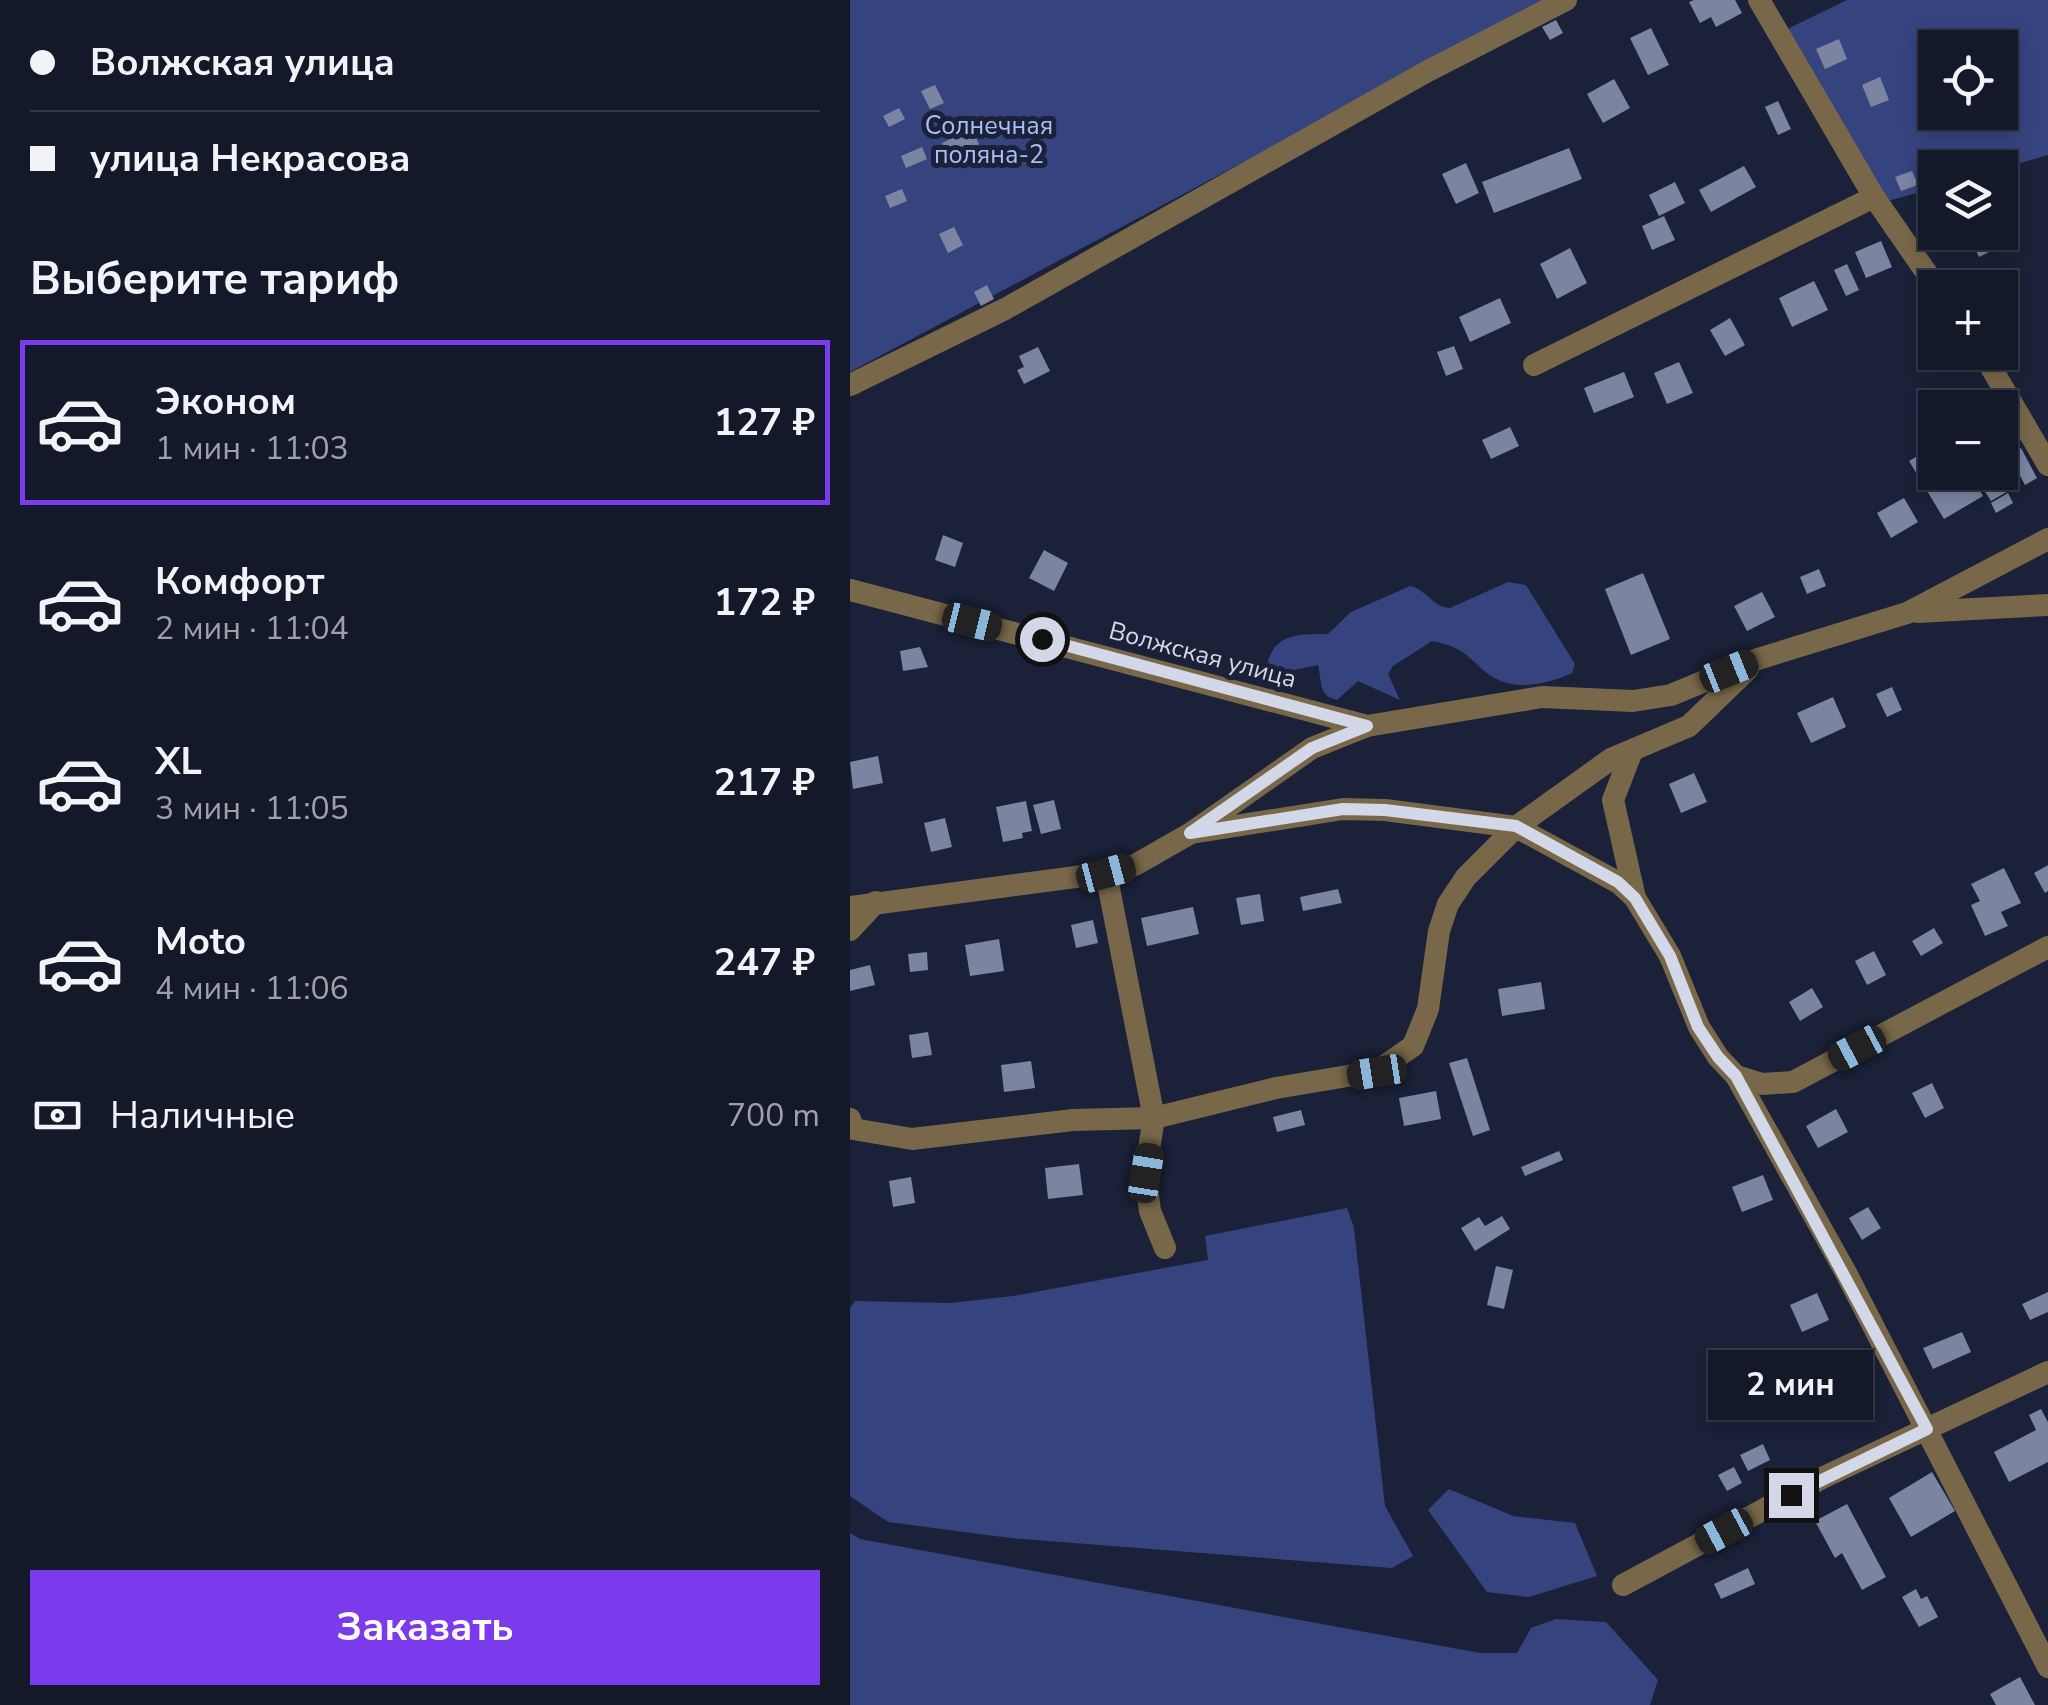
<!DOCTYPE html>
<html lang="ru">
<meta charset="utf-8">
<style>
:root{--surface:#14192a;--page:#212636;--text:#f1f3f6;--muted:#9da0a8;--line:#333847;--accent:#7c3aed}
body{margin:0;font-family:"Nunito Sans",sans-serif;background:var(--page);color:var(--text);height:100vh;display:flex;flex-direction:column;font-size:38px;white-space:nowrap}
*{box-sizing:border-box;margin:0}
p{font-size:32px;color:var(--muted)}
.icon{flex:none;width:55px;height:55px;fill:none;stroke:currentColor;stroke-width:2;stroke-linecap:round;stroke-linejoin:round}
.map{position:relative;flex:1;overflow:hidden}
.details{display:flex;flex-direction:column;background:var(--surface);width:850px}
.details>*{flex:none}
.guide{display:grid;align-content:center;height:220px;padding:0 30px;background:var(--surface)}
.fabs{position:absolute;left:1068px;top:30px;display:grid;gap:20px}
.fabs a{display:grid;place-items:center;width:100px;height:100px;border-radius:0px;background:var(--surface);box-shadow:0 5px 15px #0003,0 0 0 2px var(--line);font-size:50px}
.end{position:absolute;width:45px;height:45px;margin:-22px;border:12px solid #d3d8e8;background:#111;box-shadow:0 0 0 5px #111}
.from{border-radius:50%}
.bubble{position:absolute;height:70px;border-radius:0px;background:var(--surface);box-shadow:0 5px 15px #0003,0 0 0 2px var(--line);font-size:32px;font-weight:700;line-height:70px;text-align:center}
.car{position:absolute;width:30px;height:60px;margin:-30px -15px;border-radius:12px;box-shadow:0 0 8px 2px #0007;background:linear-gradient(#222 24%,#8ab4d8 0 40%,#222 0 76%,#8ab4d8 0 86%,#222 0)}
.guide b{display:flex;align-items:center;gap:35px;height:95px;font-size:38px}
.guide b+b{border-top:2px solid var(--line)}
.guide i{width:25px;height:25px;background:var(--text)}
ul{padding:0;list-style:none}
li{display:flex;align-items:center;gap:30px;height:165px;margin:0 20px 15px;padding:0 10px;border:5px solid transparent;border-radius:0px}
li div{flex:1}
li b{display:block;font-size:38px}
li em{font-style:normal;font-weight:700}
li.selected{border-color:var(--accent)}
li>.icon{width:90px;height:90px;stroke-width:1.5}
h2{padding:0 30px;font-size:45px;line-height:120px}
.pay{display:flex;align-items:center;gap:25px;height:110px;padding:0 30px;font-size:38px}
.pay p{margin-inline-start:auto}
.cta{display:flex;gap:20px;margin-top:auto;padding:20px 30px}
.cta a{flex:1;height:115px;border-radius:0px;background:var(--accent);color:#fff;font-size:40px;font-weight:700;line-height:115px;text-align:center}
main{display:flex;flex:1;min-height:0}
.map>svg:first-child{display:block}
.green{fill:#35447f;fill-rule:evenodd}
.building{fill:#7b85a1}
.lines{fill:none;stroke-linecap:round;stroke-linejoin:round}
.minor{stroke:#786849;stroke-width:22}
.route{stroke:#d3d8e8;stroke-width:12}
.labels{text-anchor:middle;stroke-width:10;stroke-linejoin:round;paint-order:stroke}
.park-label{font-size:25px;fill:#abbef7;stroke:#1a2138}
.street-label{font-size:25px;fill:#d3d8e8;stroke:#1a2138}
</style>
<main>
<section class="details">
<div class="guide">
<b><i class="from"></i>Волжская улица</b>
<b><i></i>улица Некрасова</b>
</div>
<h2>Выберите тариф</h2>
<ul>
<li class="selected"><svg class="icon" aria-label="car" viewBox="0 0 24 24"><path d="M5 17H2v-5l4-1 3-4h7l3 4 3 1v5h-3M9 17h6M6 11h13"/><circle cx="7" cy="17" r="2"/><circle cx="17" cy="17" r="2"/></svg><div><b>Эконом</b><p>1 мин · 11:03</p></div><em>127 ₽</em></li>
<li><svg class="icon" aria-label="car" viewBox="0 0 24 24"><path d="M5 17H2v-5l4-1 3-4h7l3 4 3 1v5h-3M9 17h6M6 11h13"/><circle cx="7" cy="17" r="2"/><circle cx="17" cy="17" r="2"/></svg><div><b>Комфорт</b><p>2 мин · 11:04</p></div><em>172 ₽</em></li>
<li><svg class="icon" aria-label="car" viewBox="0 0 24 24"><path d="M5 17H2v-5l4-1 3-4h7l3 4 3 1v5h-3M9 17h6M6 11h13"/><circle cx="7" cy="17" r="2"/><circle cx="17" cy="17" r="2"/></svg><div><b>XL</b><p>3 мин · 11:05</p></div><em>217 ₽</em></li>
<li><svg class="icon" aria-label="car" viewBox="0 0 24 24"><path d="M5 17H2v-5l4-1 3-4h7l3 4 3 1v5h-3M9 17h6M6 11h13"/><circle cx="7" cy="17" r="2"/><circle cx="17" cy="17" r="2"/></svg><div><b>Moto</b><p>4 мин · 11:06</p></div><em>247 ₽</em></li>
</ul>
<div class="pay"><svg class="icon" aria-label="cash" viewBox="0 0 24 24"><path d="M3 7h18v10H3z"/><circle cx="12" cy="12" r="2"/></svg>Наличные<p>700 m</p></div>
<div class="cta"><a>Заказать</a></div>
</section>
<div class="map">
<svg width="1198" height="1705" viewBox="0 0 1198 1705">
<rect width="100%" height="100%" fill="#1a2138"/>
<g class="green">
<path d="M0 0H697L0 372Z"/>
<path d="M997 0H1198V155L1150 169 1085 168V188L1038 201 933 31ZM1085 48H1150V112H1085Z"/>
<path d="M658 582 676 585 725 664 722 673C703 682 672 690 651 681 621 668 625 649 582 641L543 666 538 674 550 700 508 681 487 700C468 696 472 681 468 665L425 674 416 670C422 633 447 634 478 634L501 612 560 586C576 589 582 607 600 608Z"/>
<path d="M497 1208 504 1228 535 1506 563 1556 542 1568 160 1538 38 1522 0 1496V1308L5 1301 100 1303 163 1296 358 1260 355 1236Z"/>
<path d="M599 1489 663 1516 725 1523 747 1576 679 1597 637 1592 578 1510Z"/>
<path d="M0 1533 10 1539 630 1653H667L681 1628 706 1619 756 1622 808 1680 800 1705H0Z"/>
</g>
<g class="building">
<path d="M844 0H885L892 13 866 27 861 17 850 23 839 2Z"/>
<path d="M706 20 713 33 700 40 692 27Z"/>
<path d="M801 28 819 65 798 75 780 38Z"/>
<path d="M989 39 997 59 975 69 966 49Z"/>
<path d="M1030 77 1039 100 1021 107 1012 85Z"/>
<path d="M764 79 780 108 753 123 737 94Z"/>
<path d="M85 85 94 103 80 109 71 91Z"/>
<path d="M928 101 941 129 928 135 915 107Z"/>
<path d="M49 108 55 119 39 127 33 116Z"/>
<path d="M113 133 116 140 125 136 129 144 100 158 92 143Z"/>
<path d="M72 147 77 159 56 168 51 156Z"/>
<path d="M719 148 732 179 644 213 632 182Z"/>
<path d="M1126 149 1132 168H1111L1107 156Z"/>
<path d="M616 163 629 193 606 204 592 174Z"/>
<path d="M894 166 906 187 861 212 849 190Z"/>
<path d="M1062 171 1068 185 1051 191 1045 177Z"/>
<path d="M825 182 835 203 809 216 799 195Z"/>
<path d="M52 189 57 201 40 208 35 196Z"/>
<path d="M814 216 825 240 802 250 792 226Z"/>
<path d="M1080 216 1085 232 1094 235 1081 245 1067 226Z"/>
<path d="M104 227 113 245 98 253 89 234Z"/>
<path d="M1137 232 1145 249 1129 257 1121 240Z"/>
<path d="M1031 241 1042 267 1016 278 1005 252Z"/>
<path d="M720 248 737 283 707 299 690 264Z"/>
<path d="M997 264 1009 290 996 296 984 270Z"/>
<path d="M964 281 978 310 942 327 929 298Z"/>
<path d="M137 285 144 299 131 306 124 292Z"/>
<path d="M650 298 661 323 620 342 609 317Z"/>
<path d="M880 318 895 345 875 356 860 330Z"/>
<path d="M604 346 613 369 596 376 587 352Z"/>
<path d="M188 347 200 371 174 384 167 370 174 367 169 356Z"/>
<path d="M829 362 843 393 817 404 804 373Z"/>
<path d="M774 372 784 397 744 413 734 388Z"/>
<path d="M660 427 669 446 641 459 632 440Z"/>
<path d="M1085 446V472H1119L1133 496 1094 519 1059 461Z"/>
<path d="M1171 448 1187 478 1175 485 1159 455Z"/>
<path d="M1154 479 1160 490 1141 501 1134 490Z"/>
<path d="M1158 493 1163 503 1146 513 1141 503Z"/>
<path d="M1054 498 1068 522 1041 538 1027 513Z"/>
<path d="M93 535 113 543 105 567 85 560Z"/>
<path d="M194 550 218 563 204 591 179 578Z"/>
<path d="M969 569 976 586 957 594 950 577Z"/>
<path d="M793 573 820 639 781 655 755 589Z"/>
<path d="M912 592 925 617 897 631 884 606Z"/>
<path d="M70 647 78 667 53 671 50 651Z"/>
<path d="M1042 687 1052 710 1037 717 1026 694Z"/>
<path d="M983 697 996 727 961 743 947 713Z"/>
<path d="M28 756 33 783 3 789 0 762Z"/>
<path d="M844 773 857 802 831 813 819 784Z"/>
<path d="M204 800 211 829 191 834 183 805Z"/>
<path d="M176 801 182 831 172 833 173 838 153 842 146 807Z"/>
<path d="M95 818 102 847 81 852 74 823Z"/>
<path d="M1198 865V891L1195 893 1184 873Z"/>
<path d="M1154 868 1171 903 1151 912 1158 926 1135 936 1121 905 1130 901 1121 884Z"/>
<path d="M488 889 492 903 453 911 450 897Z"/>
<path d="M410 894 414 921 391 925 386 898Z"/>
<path d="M343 907 349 934 297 946 291 918Z"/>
<path d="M243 920 248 943 226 948 221 925Z"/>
<path d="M1084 928 1093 943 1071 956 1062 941Z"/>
<path d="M149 939 154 971 120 976 115 945Z"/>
<path d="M1024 951 1036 975 1017 985 1005 961Z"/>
<path d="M77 952 78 970 60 972 58 954Z"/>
<path d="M20 965 25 985 0 991V970Z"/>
<path d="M691 982 695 1009 652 1016 648 989Z"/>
<path d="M962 988 973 1007 950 1021 939 1002Z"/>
<path d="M78 1032 82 1055 62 1058 59 1035Z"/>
<path d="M617 1058 640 1130 623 1136 599 1063Z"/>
<path d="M181 1061 185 1088 154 1092 151 1065Z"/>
<path d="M1082 1083 1094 1108 1075 1118 1062 1093Z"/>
<path d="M586 1091 591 1119 554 1126 549 1098Z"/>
<path d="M986 1109 998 1132 968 1148 956 1126Z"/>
<path d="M451 1110 455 1125 427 1132 423 1117Z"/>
<path d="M709 1151 713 1160 675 1176 671 1167Z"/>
<path d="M229 1164 233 1195 198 1199 195 1168Z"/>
<path d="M913 1175 923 1200 892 1212 882 1187Z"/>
<path d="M61 1177 65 1203 43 1207 39 1181Z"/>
<path d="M1018 1207 1031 1228 1012 1240 999 1218Z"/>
<path d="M652 1216 660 1229 625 1251 611 1228 629 1217 635 1226Z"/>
<path d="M646 1266 663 1270 654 1309 637 1305Z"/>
<path d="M1198 1292V1312L1180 1320 1172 1304Z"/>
<path d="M967 1293 979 1320 952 1332 940 1305Z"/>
<path d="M1112 1332 1121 1352 1083 1369 1073 1348Z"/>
<path d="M1191 1409 1198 1422V1462L1159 1482 1144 1452 1186 1430 1179 1415Z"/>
<path d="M913 1444 920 1460 898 1471 890 1455Z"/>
<path d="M884 1467 892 1483 877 1491 868 1475Z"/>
<path d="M1082 1472 1105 1511 1061 1537 1039 1498Z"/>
<path d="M997 1504 1036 1577 1012 1590 992 1553 985 1558 965 1521Z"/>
<path d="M898 1568 905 1584 871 1599 864 1584Z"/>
<path d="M1066 1589 1071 1599 1077 1596 1088 1617 1069 1627 1052 1597Z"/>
<path d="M1170 1677 1185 1705H1146L1140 1694Z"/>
</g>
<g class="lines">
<g class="minor">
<path d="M909 0 1024 197 1087 288"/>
<path d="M1132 352 1198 465"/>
<path d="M684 365 1024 197"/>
<path d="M0 385 155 309 576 72 716 0"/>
<path d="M0 590 517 726"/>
<path d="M1067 612 1198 605"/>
<path d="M782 751 763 800 785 898"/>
<path d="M341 833 493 809 535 810 666 827 769 883 785 898 820 956 849 1027 868 1057 886 1076 995 1271 1198 1667"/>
<path d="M256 873 304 1118 295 1173 300 1211 315 1248"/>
<path d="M0 907 256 873 285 865 341 833 462 748 517 726 692 697 783 701 821 695 908 659 1057 613 1198 539"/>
<path d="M0 930 26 902"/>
<path d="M886 1076 912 1084 943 1082 1198 947"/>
<path d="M0 1119 3 1129 62 1139 223 1120 304 1118 426 1088 527 1071 563 1046 578 1009 589 931 598 904 616 877 666 827 761 759 839 726 898 669"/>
<path d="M773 1585 974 1477 1198 1372"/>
</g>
</g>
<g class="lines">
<path class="route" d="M192 639 517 726 462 748 340 833 493 809 535 810 666 826 768 882 785 898 820 956 848 1027 868 1057 886 1076 1077 1429 941 1495"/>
</g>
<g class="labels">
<g class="park-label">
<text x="139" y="134">Солнечная<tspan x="139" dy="29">поляна-2</tspan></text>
</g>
<g class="street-label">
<text transform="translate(353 654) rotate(15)" y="9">Волжская улица</text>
</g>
</g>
</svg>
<div class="fabs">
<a><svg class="icon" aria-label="locate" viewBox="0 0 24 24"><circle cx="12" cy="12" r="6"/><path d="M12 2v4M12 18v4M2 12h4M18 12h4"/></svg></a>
<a><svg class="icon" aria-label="layers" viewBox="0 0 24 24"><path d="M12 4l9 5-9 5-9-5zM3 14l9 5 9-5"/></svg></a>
<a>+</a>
<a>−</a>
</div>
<i class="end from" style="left:192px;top:639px"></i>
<i class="end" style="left:941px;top:1495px"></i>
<div class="bubble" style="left:858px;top:1350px;width:165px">2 мин</div>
<i class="car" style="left:122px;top:622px;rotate:104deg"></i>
<i class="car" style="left:879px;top:671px;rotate:68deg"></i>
<i class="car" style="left:256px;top:873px;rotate:75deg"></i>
<i class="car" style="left:1007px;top:1048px;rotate:242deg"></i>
<i class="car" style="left:527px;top:1072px;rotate:261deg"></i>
<i class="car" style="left:296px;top:1173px;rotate:9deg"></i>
<i class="car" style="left:874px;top:1531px;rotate:242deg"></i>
</div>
</main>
